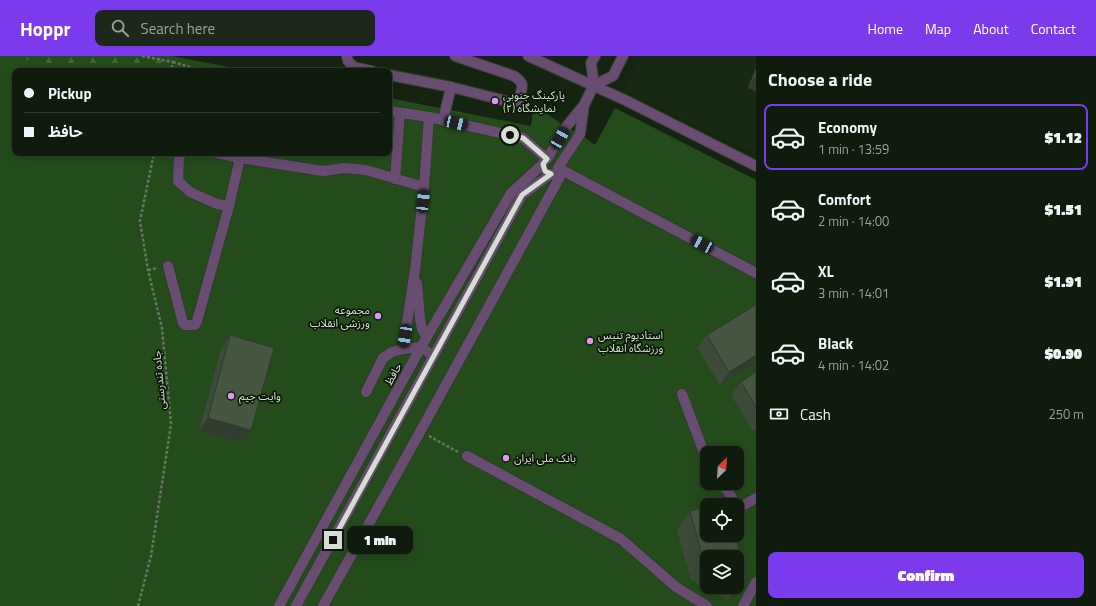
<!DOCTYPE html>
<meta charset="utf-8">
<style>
:root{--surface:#0f1b0d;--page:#1d281b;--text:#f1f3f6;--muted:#9ba19d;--line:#2f392e;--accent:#7c3aed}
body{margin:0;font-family:"Titillium Web","Noto Sans Arabic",sans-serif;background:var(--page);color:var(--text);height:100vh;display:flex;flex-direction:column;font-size:15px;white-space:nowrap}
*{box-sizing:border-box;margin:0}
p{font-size:13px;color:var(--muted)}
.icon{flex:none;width:22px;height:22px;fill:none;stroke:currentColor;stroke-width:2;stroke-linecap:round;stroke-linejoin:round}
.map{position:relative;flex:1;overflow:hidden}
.sheet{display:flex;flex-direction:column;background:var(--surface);width:340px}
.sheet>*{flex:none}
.top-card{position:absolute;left:12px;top:12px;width:380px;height:88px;border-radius:8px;box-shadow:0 4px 16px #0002,0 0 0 1px var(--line);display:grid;align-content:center;height:88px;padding:0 12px;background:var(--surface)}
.needle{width:26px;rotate:25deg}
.fabs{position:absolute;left:700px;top:390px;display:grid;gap:8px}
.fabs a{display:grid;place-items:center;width:44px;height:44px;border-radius:8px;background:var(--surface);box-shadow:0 4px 16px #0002,0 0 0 1px var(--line);font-size:20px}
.end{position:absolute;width:18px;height:18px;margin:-9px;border:5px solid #d4dfd2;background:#111;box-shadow:0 0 0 2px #111}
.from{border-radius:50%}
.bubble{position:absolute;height:28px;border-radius:8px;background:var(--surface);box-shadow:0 4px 16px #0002,0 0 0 1px var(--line);font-size:13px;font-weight:800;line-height:28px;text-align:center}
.car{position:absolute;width:12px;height:24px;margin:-12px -6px;border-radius:5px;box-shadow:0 0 3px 1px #0007;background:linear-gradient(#222 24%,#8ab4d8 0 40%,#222 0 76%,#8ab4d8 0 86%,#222 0)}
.top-card b{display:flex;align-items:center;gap:14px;height:38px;font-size:15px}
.top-card b+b{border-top:1px solid var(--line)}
.top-card i{width:10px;height:10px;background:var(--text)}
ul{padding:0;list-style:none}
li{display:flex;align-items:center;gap:12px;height:66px;margin:0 8px 6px;padding:0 4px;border:2px solid transparent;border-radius:8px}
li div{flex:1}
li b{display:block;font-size:15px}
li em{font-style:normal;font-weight:800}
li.active{border-color:var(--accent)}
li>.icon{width:36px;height:36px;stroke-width:1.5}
h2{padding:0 12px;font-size:18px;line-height:48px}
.pay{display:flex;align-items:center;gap:10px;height:44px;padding:0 12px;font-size:15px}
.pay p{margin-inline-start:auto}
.button{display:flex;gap:8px;margin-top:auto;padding:8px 12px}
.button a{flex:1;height:46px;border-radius:8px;background:var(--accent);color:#fff;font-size:16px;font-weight:800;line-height:46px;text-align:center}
header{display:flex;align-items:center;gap:24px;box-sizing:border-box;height:56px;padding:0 20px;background:var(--accent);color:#fff}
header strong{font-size:19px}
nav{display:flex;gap:22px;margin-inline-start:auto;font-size:14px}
.search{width:280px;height:36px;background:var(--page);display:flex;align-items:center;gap:10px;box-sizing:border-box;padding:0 14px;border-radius:8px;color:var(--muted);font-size:15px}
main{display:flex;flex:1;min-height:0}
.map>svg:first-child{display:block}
.built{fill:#152a11}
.grass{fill:#234c1a;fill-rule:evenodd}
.forest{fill:url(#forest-firs)}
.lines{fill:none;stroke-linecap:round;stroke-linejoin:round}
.minor-casing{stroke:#2f3e2c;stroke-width:12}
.path{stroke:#677564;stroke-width:2.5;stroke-dasharray:3 2;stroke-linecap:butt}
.minor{stroke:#694c71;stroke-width:10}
.wall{fill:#3b4b38;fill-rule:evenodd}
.shaded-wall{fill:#303d2e}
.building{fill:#455741;stroke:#303d2e}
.route{stroke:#d4dfd2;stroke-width:5}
.poi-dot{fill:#df98f2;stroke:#0b1a08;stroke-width:1.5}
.labels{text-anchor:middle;stroke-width:3.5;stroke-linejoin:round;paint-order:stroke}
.poi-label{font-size:11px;fill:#d4dfd2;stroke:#0b1a08;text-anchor:start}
.street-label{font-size:11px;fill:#d4dfd2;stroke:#0b1a08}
</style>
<header>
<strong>Hoppr</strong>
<div class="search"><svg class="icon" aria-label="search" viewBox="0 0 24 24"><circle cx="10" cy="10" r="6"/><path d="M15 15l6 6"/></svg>Search here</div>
<nav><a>Home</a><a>Map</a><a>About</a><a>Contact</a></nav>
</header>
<main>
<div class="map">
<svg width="756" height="550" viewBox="0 0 756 550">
<defs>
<pattern id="forest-firs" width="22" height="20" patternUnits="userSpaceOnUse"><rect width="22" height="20" fill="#234c1a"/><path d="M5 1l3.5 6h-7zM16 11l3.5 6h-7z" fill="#42653a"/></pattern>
</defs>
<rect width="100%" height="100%" fill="#142411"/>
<path class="built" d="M641 0H756V99L624 35Z"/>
<path class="grass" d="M0 0H172L249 15H15V97H389V42L531 70 534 49 566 71 580 78 595 89 615 52 756 124V550H0ZM707 397H737V427H707ZM707 449H737V479H707ZM707 501H737V531H707Z"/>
<path class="forest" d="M10 0H173L168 15H79Z"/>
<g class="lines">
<g class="minor-casing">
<g id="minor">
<path d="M347 0 348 5 354 11 372 15"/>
<path d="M528 0 625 44 756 110"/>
<path d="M389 19 451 31 510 46H515L519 43C522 31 526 28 514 20L455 0"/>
<path d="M594 29 613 20 623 0"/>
<path d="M594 29 591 7 595 0"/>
<path d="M584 49 580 78 558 112 756 217"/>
<path d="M389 55 429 61 523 82 547 103 566 71 584 49 594 29"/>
<path d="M443 64 451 31"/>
<path d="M181 97 179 103 178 125 190 136 217 148 229 150 240 102 323 115 344 112 366 114 424 131 415 214 403 293"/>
<path d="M217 97 240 102"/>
<path d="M395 123 400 57"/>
<path d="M424 131 429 61"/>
<path d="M168 210 183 267 185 269H195L197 265 229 150"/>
<path d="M417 227 420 263 422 273 427 281"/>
<path d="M366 336 383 302 392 296 403 293 421 291 434 300"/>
<path d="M682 338 707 405"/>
<path d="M467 400 621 483 676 531 707 550"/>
<path d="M722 427 739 452 756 442"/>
<path d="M279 550 421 291 511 137 543 108"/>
<path d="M296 550 522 139 551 118"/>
<path d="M323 550 420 376 563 115"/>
<path d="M743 550 756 526"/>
</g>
</g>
<g class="path">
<path d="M142 0 173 6 171 15"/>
<path d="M173 6 203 15"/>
<path d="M148 214 158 212"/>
<path d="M429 380 458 396"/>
<path d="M138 550 151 500 171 368 162 272 148 214 140 165 154 97"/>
</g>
<use href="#minor" class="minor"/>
</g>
<g class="wall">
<path d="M756 12V35L748 32Z"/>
<path d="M756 249V307L720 329 697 292 707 279Z"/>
<path d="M230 279 251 374 242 387 199 375 221 293Z"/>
<path d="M756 316V373L753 375 731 339 741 326Z"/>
<path d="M707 451V479H735L747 522 734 540 728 544 691 524 677 474 690 455ZM707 501H737V531H707Z"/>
</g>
<g class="shaded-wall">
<path d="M755 21 756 22V35L748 32Z"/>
<path d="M756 299V307L720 329 729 316Z"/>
<path d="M208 362 251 374 242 387 199 375Z"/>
<path d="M747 522 734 540 728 544 741 525Z"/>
</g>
<g class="building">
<path d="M756 249V299L729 316 707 279Z"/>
<path d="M230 279 274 292 251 374 208 362Z"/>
<path d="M756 316V351L741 326Z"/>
<path d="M726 446V449H714Z"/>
<path d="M707 451V479H735L747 522 741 525 737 523V501H707V508L704 506 690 455Z"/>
</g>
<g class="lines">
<path class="route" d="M333 484 522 139 551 118 545 115 543 108 547 103 523 82 510 79"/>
</g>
<g class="poi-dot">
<circle cx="495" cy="45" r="4"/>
<circle cx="378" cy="260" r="4"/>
<circle cx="590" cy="285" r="4"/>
<circle cx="231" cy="340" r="4"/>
<circle cx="506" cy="402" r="4"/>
</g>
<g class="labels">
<g class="poi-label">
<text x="503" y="43">پارکینگ جنوبی<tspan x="503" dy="13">نمایشگاه (۲)</tspan></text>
<text x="370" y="258" text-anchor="end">مجموعه<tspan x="370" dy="13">ورزشی انقلاب</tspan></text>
<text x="598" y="283">استادیوم تنیس<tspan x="598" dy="13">ورزشگاه انقلاب</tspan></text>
<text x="239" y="344">وایت جیم</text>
<text x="514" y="406">بانک ملی ایران</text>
</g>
<g class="street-label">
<text transform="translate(393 318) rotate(-61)" y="4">حافظ</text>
<text transform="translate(159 324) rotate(-95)" y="4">جاده تندرستی</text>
</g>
</g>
</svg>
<div class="fabs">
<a><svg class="needle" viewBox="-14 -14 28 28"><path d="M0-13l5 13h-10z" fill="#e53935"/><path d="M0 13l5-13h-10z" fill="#9ba19d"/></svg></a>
<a><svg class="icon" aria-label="locate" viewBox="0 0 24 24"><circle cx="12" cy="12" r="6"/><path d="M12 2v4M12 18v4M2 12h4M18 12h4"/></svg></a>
<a><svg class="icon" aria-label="layers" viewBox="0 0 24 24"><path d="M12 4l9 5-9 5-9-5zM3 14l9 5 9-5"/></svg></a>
</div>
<i class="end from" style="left:510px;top:79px"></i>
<i class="end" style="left:333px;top:484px"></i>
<div class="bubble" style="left:347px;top:470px;width:66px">1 min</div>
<i class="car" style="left:456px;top:67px;rotate:103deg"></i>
<i class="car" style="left:560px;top:82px;rotate:30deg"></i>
<i class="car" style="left:423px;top:145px;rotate:6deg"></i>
<i class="car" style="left:702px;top:188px;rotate:298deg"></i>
<i class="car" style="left:405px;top:280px;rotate:189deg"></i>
<div class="top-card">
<b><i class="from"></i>Pickup</b>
<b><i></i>حافظ</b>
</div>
</div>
<section class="sheet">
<h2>Choose a ride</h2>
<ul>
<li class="active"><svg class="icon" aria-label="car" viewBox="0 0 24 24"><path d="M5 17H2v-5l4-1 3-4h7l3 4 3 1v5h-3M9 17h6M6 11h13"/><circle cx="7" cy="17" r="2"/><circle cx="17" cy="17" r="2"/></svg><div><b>Economy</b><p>1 min · 13:59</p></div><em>$1.12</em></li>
<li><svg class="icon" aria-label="car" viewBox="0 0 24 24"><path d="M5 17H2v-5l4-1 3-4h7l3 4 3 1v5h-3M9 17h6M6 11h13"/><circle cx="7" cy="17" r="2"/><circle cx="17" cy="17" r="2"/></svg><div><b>Comfort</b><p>2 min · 14:00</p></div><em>$1.51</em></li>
<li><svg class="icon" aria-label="car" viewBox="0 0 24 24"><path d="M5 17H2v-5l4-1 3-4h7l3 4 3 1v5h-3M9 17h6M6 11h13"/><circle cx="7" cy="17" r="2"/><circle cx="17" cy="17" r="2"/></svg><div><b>XL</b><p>3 min · 14:01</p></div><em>$1.91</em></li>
<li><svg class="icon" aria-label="car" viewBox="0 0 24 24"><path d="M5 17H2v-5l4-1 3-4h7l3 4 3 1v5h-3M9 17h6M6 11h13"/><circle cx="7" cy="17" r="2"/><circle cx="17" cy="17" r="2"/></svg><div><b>Black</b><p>4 min · 14:02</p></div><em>$0.90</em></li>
</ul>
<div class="pay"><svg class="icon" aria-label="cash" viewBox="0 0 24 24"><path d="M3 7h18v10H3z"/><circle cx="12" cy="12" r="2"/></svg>Cash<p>250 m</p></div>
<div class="button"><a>Confirm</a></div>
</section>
</main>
